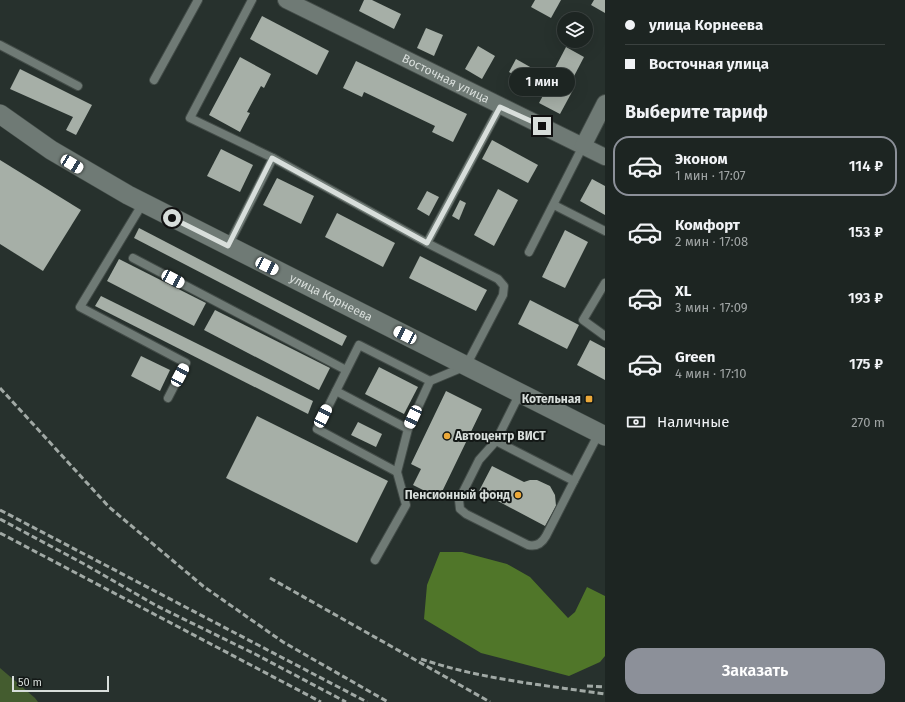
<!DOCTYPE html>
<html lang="ru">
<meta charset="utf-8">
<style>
:root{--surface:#1d2522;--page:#252d2a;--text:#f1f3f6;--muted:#a0a5a5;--line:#3b4240;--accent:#8c9099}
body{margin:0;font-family:"Fira Sans",sans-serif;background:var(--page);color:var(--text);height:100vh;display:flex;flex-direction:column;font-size:15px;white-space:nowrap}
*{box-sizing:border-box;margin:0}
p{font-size:13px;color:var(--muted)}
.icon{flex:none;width:22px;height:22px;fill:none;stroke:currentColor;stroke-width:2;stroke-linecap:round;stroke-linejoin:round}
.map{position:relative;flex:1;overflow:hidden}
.side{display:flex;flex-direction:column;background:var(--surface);width:300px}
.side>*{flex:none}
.guide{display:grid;align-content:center;height:88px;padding:0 20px;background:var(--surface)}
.controls{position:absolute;left:557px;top:12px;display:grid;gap:8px}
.controls a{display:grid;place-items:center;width:36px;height:36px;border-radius:50%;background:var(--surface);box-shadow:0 4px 16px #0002,0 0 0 1px var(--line);font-size:20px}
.scale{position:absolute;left:12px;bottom:10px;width:97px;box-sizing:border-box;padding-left:4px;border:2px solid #d8dedb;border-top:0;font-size:11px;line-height:14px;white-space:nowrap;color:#d8dedb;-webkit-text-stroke:3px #131816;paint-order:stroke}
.end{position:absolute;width:18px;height:18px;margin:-9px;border:5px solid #d8dedb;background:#111;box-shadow:0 0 0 2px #111}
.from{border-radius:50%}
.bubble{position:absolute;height:28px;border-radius:14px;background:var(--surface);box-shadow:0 4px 16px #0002,0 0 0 1px var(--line);font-size:13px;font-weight:600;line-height:28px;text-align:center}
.car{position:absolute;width:12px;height:24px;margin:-12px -6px;border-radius:5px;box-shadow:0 0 3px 1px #0007;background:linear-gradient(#fff 24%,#345 0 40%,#fff 0 76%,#345 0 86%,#fff 0)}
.guide b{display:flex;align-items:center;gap:14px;height:38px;font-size:15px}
.guide b+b{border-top:1px solid var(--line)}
.guide i{width:10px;height:10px;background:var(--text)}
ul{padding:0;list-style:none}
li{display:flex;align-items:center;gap:12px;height:60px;margin:0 8px 6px;padding:0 12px;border:2px solid transparent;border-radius:16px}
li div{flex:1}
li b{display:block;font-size:15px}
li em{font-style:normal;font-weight:600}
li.active{border-color:var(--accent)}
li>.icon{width:36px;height:36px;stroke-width:1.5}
h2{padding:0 20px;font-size:18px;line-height:48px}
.pay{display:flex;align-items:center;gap:10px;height:44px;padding:0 20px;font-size:15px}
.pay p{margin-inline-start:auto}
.cta{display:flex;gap:8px;margin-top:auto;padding:8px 20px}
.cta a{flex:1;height:46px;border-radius:16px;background:var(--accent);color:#fff;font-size:16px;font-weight:600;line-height:46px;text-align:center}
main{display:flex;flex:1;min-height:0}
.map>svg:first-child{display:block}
.green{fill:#445c2f}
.forest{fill:#507629}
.building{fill:#a6afa7}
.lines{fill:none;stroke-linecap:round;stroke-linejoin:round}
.service-casing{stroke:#434c48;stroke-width:10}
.minor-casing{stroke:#434c48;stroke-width:18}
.tertiary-casing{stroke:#434c48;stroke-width:20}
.service{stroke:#6f7a75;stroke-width:8}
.minor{stroke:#6f7a75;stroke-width:16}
.tertiary{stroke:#6f7a75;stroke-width:19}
.rail{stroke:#a1a9a5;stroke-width:3;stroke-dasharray:6 3;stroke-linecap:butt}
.route{stroke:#d8dedb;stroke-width:5}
.poi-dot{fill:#eca93a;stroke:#131816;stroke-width:1.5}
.labels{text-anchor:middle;stroke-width:4;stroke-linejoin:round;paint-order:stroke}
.street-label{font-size:12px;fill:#d8dedb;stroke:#131816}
.poi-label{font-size:12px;font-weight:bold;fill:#d8dedb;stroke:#131816;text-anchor:end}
</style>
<main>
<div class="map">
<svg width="605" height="702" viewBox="0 0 605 702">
<rect width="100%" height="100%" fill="#27312d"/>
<path class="green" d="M0 668 35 698 38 702H0Z"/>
<path class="forest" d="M440 552H462L507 564 530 577 568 618 575 612 587 587 605 596V656L600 662 569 676 481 653 424 619 427 585Z"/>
<g class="building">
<path d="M364 0H372L401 14 394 29 359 11Z"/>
<path d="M535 0H561L551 18 531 7Z"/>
<path d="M594 0H605V13L591 5Z"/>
<path d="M262 16 329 51 317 75 250 39Z"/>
<path d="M426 28 443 35 434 56 417 48Z"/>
<path d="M478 46 495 56 482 79 465 69Z"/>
<path d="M566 47 584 57 572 80 554 70Z"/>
<path d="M240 57 271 74 264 88 261 86 247 112 250 113 240 132 209 115Z"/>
<path d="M516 59 539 72 532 85 509 72Z"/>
<path d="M356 61 467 114 453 142 432 132 435 126 364 92 362 97 343 88Z"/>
<path d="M20 69 92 105 76 135 66 130 73 117 10 89Z"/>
<path d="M552 79 573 90 560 114 539 103Z"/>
<path d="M492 140 538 165 528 183 482 159Z"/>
<path d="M221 149 253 165 240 192 207 176Z"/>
<path d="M0 160 81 210 43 271 0 244Z"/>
<path d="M277 178 314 196 301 224 263 205Z"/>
<path d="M592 179 605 186V215L580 201Z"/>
<path d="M498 189 518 200 494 246 474 235Z"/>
<path d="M427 191 439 197 429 216 417 209Z"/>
<path d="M460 200 466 203 459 220 452 216Z"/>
<path d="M337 213 395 243 383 267 325 237Z"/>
<path d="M139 228 347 336 342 346 134 238Z"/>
<path d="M565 230 588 242 565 288 542 277Z"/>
<path d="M420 256 487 290 476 311 409 278Z"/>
<path d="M119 259 206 303 194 326 107 281Z"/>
<path d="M101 296 313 401 308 414 95 306Z"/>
<path d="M530 300 579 325 567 349 518 324Z"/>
<path d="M215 310 330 368 319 390 204 330Z"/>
<path d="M590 340 605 348V380L577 365Z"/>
<path d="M141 356 170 370 160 391 131 376Z"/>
<path d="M379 367 418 387 404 414 365 394Z"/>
<path d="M446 391 482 409 439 498 413 485 421 469 411 464Z"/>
<path d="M257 416 388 481 357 543 226 478Z"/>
<path d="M358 422 382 434 376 447 351 435Z"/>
<path d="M492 466 524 482 530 480H537L550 486 555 495 556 506 545 526 479 491Z"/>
</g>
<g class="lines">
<g class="service-casing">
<g id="service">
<path d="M252 0 190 118 273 158 427 243 498 279 504 286 503 295 466 366 430 381 408 429 397 472 406 505 375 560"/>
<path d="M0 45 78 86"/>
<path d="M154 80 198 0"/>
<path d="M143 203 80 307 186 363 168 398"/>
<path d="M554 205 605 231"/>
<path d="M427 243 500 107"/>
<path d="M228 246 273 158"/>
<path d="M529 252 583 146"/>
<path d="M133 258 346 370"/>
<path d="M605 283 583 320 605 336"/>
<path d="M336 391 408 429"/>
<path d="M520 393 496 441 479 460 459 500 460 509 466 514 528 545C536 547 542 543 546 536L574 481"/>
<path d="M496 441 574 481 599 433"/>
<path d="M397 472 317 429 359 345 430 381"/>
</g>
</g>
<g class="minor-casing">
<g id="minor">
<path id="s1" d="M286 0 605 157"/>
<path d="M583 146 605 103"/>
</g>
</g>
<g class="tertiary-casing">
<g id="tertiary">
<path id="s2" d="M0 114 51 150 128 195 605 436"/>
</g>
</g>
<use href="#service" class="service"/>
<use href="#minor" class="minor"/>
<use href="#tertiary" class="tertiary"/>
<g class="rail">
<path d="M0 388 109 507 203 586 283 642 388 702"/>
<path d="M0 510 367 702"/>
<path d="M0 519 86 565 157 606 255 654 346 702"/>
<path d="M0 533 321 702"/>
<path d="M270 578 490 702"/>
<path d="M421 659C480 679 543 685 605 694"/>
<path d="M587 686 605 687"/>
</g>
</g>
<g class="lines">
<path class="route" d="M172 218 228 246 272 158 427 243 500 107 542 126"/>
</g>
<g class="poi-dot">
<rect x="585" y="395" width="8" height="8" rx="2"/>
<circle cx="447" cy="436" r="4"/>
<circle cx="518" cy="495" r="4"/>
</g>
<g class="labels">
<g class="street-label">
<text dy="4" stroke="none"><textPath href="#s1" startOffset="178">Восточная улица</textPath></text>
<text dy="4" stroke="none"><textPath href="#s2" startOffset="379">улица Корнеева</textPath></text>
</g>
<g class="poi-label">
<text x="581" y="403">Котельная</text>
<text x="455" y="440" text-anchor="start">Автоцентр ВИСТ</text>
<text x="510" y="499">Пенсионный фонд</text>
</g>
</g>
</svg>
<div class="controls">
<a><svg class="icon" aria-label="layers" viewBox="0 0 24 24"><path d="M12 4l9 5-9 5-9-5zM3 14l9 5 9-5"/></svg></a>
</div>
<div class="scale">50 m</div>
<i class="end from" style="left:172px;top:218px"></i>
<i class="end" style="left:542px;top:126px"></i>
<div class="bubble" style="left:509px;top:68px;width:66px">1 мин</div>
<i class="car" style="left:72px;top:164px;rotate:121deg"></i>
<i class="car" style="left:267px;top:266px;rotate:117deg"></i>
<i class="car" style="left:173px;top:279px;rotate:118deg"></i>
<i class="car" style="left:405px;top:335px;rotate:297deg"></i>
<i class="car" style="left:180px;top:375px;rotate:28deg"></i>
<i class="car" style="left:323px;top:416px;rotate:27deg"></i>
<i class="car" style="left:413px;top:417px;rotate:205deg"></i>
</div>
<section class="side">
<div class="guide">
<b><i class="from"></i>улица Корнеева</b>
<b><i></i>Восточная улица</b>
</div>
<h2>Выберите тариф</h2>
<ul>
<li class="active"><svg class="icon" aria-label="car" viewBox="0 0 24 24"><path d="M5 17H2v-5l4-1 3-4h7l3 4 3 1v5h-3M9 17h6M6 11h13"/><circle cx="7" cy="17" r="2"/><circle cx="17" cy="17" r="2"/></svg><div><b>Эконом</b><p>1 мин · 17:07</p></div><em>114 ₽</em></li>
<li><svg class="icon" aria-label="car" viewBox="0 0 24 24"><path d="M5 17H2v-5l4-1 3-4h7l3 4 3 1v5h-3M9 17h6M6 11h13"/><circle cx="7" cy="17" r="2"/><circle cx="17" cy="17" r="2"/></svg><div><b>Комфорт</b><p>2 мин · 17:08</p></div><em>153 ₽</em></li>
<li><svg class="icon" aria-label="car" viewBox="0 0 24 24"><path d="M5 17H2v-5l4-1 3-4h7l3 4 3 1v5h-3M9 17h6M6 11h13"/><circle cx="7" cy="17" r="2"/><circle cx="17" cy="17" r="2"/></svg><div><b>XL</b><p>3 мин · 17:09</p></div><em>193 ₽</em></li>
<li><svg class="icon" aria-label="car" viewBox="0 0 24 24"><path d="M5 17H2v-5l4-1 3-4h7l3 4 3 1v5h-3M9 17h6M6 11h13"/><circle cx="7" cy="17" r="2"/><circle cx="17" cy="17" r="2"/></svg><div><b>Green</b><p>4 мин · 17:10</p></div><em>175 ₽</em></li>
</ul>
<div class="pay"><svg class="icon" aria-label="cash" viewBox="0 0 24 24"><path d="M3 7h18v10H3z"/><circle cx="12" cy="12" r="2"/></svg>Наличные<p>270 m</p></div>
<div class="cta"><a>Заказать</a></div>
</section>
</main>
